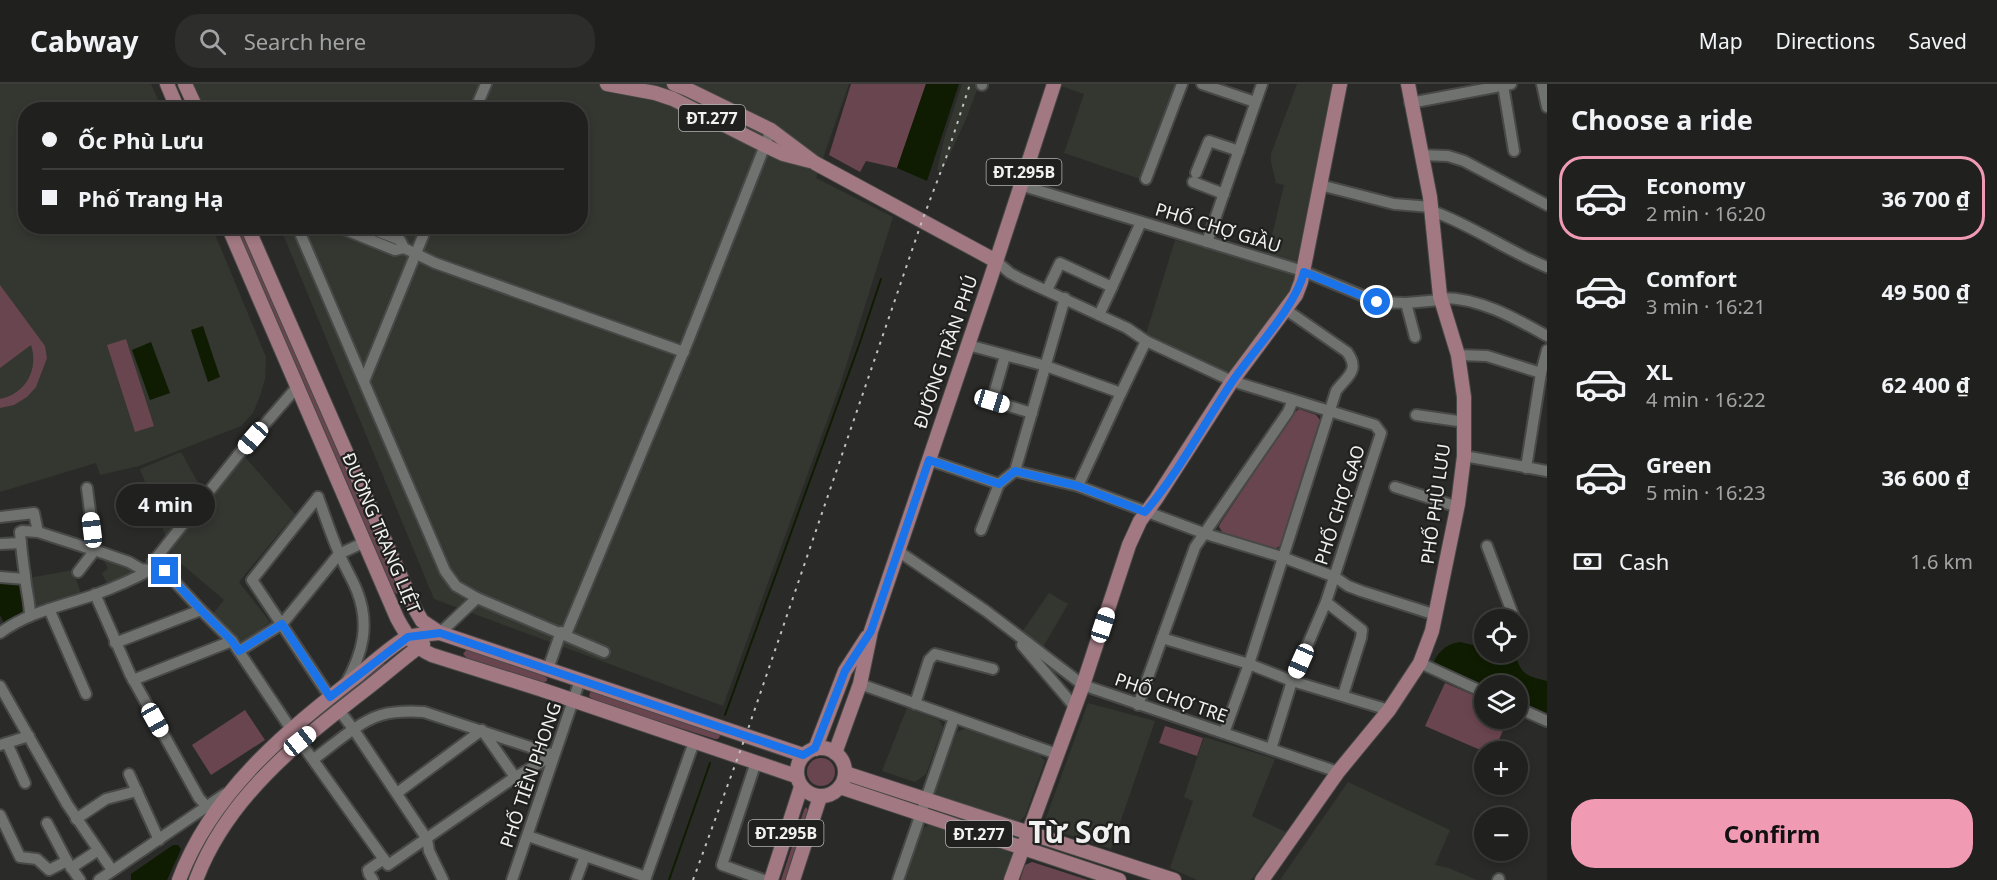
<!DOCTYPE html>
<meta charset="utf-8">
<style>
:root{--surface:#20201e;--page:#2d2d2b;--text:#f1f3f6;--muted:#a2a3a4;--line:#3d3e3c;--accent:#f19ab3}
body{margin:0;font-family:"Noto Sans",sans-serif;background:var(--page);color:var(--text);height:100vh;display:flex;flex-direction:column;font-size:22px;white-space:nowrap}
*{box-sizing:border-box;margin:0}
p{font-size:20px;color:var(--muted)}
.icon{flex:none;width:33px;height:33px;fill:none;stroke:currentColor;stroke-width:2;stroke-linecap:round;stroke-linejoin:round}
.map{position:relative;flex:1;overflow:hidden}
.drawer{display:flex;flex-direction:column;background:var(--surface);width:450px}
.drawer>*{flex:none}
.banner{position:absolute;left:18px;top:18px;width:570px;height:132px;border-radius:24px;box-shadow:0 3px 9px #0003,0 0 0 2px var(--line);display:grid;align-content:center;height:132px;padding:0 24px;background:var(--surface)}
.buttons{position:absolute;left:1474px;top:525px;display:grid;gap:12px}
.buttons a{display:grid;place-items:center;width:54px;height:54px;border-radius:50%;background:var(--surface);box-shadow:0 3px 9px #0003,0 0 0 2px var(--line);font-size:30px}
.end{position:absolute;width:27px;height:27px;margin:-14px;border:8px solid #1a73e8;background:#fff;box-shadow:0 0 0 3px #fff}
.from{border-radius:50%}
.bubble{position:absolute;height:42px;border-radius:21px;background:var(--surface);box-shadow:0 3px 9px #0003,0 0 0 2px var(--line);font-size:20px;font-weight:700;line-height:42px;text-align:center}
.car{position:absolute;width:18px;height:36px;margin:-18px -9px;border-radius:8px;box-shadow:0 0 4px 2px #0007;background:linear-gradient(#fff 24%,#345 0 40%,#fff 0 76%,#345 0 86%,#fff 0)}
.banner b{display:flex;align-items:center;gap:21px;height:57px;font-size:22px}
.banner b+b{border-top:2px solid var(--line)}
.banner i{width:15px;height:15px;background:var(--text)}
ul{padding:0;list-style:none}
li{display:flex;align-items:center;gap:18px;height:84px;margin:0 12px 9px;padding:0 12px;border:3px solid transparent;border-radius:24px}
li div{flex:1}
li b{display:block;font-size:22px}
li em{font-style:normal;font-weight:700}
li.active{border-color:var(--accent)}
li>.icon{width:54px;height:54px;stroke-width:1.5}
h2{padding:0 24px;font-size:27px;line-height:72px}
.pay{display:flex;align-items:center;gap:15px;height:66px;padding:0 24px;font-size:22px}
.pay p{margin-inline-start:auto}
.button{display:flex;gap:12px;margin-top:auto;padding:12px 24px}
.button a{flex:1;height:69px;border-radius:24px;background:var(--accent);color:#111;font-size:24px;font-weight:700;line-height:69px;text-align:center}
header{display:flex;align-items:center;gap:36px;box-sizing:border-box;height:84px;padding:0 30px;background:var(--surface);border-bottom:2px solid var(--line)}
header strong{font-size:28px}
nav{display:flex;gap:33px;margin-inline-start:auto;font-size:21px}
.search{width:420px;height:54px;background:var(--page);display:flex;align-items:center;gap:15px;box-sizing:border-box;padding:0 21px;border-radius:24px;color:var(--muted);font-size:22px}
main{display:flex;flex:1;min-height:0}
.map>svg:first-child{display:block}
.built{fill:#333730}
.green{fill:#69454f}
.water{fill:#0f1c01}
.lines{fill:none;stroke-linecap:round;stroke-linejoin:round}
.stream{stroke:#0f1c01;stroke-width:2}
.minor-casing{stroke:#474847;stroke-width:14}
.major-casing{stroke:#474847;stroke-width:16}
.minor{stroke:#70726f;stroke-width:10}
.major{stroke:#a27983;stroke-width:14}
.rail{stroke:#c0c1c0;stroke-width:2;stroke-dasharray:3 6;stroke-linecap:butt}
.route{stroke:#1a73e8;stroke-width:8}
.labels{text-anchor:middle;stroke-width:4.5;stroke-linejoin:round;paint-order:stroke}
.shield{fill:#20211f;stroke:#b2b3b1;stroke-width:1.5}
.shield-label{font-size:16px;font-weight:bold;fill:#f0f1f0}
.street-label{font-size:18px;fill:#f0f1f0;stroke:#20211f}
.town-label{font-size:30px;font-weight:bold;fill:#f0f1f0;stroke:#20211f}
</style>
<header>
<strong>Cabway</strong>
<div class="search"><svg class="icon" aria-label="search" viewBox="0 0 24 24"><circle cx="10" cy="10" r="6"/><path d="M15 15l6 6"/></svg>Search here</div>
<nav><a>Map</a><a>Directions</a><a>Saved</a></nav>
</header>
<main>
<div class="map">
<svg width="1547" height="796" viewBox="0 0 1547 796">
<rect width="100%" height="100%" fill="#2a2b28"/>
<g class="built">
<path d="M0 0H151L162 25 26 26V142L212 143 266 273 265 295 260 312 253 329 241 342 139 382 100 391 96 379 0 408Z"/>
<path d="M190 0H849L816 94 893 133 839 304 723 622 434 515 280 143 580 142V26L201 25Z"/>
<path d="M962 0H979L967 33 942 87 937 86 944 55Z"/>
<path d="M1062 0H1176L1143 96 1064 69 1084 10 1061 2Z"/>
<path d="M1297 0H1332L1296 182 1267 172 1284 101 1276 99 1271 78V70Z"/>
<path d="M1175 156 1298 190 1285 220 1231 292 1146 250Z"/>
<path d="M181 368 202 406 166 453 140 385Z"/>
<path d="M245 373 295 430 239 498 270 538 240 561 212 531 224 516 170 470 174 461Z"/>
<path d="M106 471 128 478 135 489 109 503 102 490 108 484 104 477Z"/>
<path d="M73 486 81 510 37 525 33 523 29 494Z"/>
<path d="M1049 509 1068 520 1043 563 1022 548Z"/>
<path d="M1088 619 1155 637 1111 765 1043 742Z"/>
<path d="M907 624 939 636 943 643 926 690 915 698 882 687Z"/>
<path d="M966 644 1037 668 1045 677 1025 732 1016 741 939 715 935 709 957 648Z"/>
<path d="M1204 653 1275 675 1252 732 1286 748 1251 796H1197L1170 784 1193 717 1184 713Z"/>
<path d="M1348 698 1450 746 1435 781 1449 784 1477 796H1280Z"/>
<path d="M934 738 1002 762 1013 771 1004 796H904L920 746Z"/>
</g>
<g class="green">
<path d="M851 0H926L897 84 866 77 860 88 829 71Z"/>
<path d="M235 143H241L399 508 397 510 394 508Z"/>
<path d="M0 201 45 262 47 274 36 303 27 313 14 321 0 324V315C26 310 39 285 31 261L0 284Z"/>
<path d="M126 255 154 342 135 348 107 261Z"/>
<path d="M1299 325 1316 331 1320 336V339L1282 461 1272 466 1223 449 1219 443 1220 440 1293 330Z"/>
<path d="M467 565 541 590 547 594V597L542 599 467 574 463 570Z"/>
<path d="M384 579 385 581 384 583 314 638 311 637Z"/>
<path d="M1445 599 1485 616V634L1508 635 1494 667 1485 668 1425 642Z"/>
<path d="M591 606 718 649 720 652 718 655H715L594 617 589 612Z"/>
<path d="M245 626 265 656 211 691 192 661Z"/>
<path d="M1165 642 1203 654 1197 672 1159 659Z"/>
<circle cx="821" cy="688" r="14"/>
<path d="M806 723 808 726 785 796H781L804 726Z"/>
<path d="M1032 778 1088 796H1020L1025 781Z"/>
</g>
<g class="water">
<path d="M926 0H959L927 97 897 84Z"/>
<path d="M203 242 220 293 208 298 191 246Z"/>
<path d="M151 258 170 309 150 316 132 266Z"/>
<path d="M0 498H21C25 524 31 526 6 539H4L0 531Z"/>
<path d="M1460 558 1485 564V568L1501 569 1516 573C1522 592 1529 592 1547 597V633L1518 620V602H1485V606L1432 582C1437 569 1445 560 1460 558Z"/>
<path d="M173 761H178L181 765 167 796H131V790Z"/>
</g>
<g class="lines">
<g class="stream">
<path d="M725 631 859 261 881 195"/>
<path d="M669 796 710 679"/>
</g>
<g class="minor-casing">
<g id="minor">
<path d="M1202 0 1255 18"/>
<path d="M1542 0 1547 23"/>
<path d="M982 1V0"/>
<path d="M1503 1 1514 67"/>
<path d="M1410 19 1511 0"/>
<path d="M475 26 486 0"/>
<path d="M1421 71 1448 72 1464 77 1547 121"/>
<path d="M1196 89 1209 57 1239 67"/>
<path d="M1146 95 1182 0"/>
<path d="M1193 98 1224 110"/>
<path d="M1020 101 1303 187 1378 218 1406 219 1441 216"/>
<path d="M1320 101 1394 120 1431 123"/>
<path d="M1432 127C1472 141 1507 167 1547 183"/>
<path d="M297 142 445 487 456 502 477 514 604 568"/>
<path d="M336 142 395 166 404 164"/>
<path d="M365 142 400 156 404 164 435 179 684 268"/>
<path d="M1207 158 1262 0"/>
<path d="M996 177 1010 189 1019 194 1127 244 1146 257 1232 297 1375 341 1381 349 1326 518 1292 597 1271 665"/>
<path d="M1112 203 1141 138"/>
<path d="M1047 206 1060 179 1112 203 1099 231"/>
<path d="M1441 214C1478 213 1515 234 1547 252"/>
<path d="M1406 219 1415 253"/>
<path d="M968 261 1046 282 1121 309 1078 402 1206 450 1282 473 1335 493 1348 502 1361 507 1436 531"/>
<path d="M1458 271 1487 272 1541 289 1526 384"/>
<path d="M1005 272 992 317 1032 329"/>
<path d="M1541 289 1547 266"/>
<path d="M364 297 427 142"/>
<path d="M297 303 238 371 153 478 154 480 162 484 201 526 232 557 291 645 388 781 515 693 554 671"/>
<path d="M1121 309 1146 257"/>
<path d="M1416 331 1465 338"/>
<path d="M1464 372 1547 387"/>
<path d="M929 376 999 400"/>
<path d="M1015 387 1065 214"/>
<path d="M1015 387 1078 402"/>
<path d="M1395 403 1458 423"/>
<path d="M318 413 252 496 330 613"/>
<path d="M318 413C325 432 331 451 339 469 344 482 352 494 357 507 370 540 363 569 346 599"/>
<path d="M0 433 34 429 38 448"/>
<path d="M981 446 999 400 1015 387"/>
<path d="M0 460 21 459"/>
<path d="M1487 462 1515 536"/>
<path d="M898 467 986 527 1083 601 1338 688"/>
<path d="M78 488 95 466 87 404"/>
<path d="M0 493 25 495"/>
<path d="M95 510 130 590 199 714 207 723"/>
<path d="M1326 518 1362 546 1361 554 1343 611"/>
<path d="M49 525 86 610"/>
<path d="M30 532C30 518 26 506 25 492 23 478 21 463 20 448L22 447 38 448 103 469 129 478 141 485 151 486 154 480"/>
<path d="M1518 547 1519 549"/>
<path d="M0 549C28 528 62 522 94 511 113 504 132 496 150 486"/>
<path d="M440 549 477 514"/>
<path d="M566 550 688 257 771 46"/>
<path d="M1162 554 1249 580 1292 597 1389 626"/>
<path d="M115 559 201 526"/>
<path d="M1022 561 1074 622"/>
<path d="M239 567 282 540 339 470 365 458"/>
<path d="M1420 579 1485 609"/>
<path d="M548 585 561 548"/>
<path d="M133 596 232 557"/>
<path d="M860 600 1057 670"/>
<path d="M0 602 67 720 112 786"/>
<path d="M915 620 929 576 935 570 993 585"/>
<path d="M1138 621 1195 463 1288 328 1293 316"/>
<path d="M1518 624 1547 637"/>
<path d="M339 626 354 646 427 755 429 767 443 796"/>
<path d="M1224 649 1249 580 1336 307C1346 293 1361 287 1347 268L1285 225"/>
<path d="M7 659 25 699"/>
<path d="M0 661 29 652"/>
<path d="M314 675C333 661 358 638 381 631 395 627 409 627 424 628L554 671"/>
<path d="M756 678 722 781 764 796"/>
<path d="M129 690 159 756"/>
<path d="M397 709 482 646 515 693"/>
<path d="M0 731 20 773 37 775 49 786 67 777"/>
<path d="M76 735 106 715 137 707"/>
<path d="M47 739 68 779 80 796"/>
<path d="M528 752 646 793"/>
<path d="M71 784 97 767"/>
<path d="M99 796 225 710"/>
<path d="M373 796 369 790 368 786 384 775"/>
<path d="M512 796 580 596"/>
<path d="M576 796 585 772"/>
<path d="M645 796 694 658"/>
<path d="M898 796 954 634"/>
<path d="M1498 796 1499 795"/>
</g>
</g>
<g class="major-casing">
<g id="major">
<path d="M167 0 178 26"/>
<path d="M185 0 197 26"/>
<path d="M607 0 655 9 673 15 764 61 783 70 810 77"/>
<path d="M674 0 687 5 771 46 815 79 996 177"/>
<path d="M228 142 397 534C406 551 414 563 432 571L540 605 796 692"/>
<path d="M247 142 415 525 422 537 440 549 803 671"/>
<circle cx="821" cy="688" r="24"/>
<path d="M815 665 845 587 867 553"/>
<path d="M835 669 860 600 871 547 990 196 1054 0"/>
<path d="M845 689 1174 796"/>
<path d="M840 703 1119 796"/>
<path d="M179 796C212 708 285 648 357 592 368 583 397 557 408 553 418 550 430 550 440 549"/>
<path d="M196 796C227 713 298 658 365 606 385 591 403 574 423 560"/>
<path d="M771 796 801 703"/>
<path d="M793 796 820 713"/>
<path d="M1011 796 1083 601 1129 461 1140 437 1156 415 1232 297 1296 211 1301 198 1340 0"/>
<path d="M1262 796 1338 688 1389 626 1420 579 1432 547 1458 420 1464 372V313L1458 271 1440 212 1430 113 1408 0"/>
</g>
</g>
<use href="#minor" class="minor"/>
<use href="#major" class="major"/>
<path class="rail" d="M693 796 746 651 922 137 946 74 970 0"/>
</g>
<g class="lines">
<path class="route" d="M165 487 201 526 232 557 239 567 282 540 330 613 408 553 440 549 803 671 815 664 845 587 871 547 929 376 999 400 1015 387 1078 402 1145 428C1179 388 1203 341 1232 298 1253 267 1296 222 1304 188L1377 218"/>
</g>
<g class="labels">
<g class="shield">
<rect x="679" y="21" width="66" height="26" rx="4.5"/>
<rect x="986.5" y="75" width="75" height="26" rx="4.5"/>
<rect x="748.5" y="736" width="75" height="26" rx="4.5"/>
<rect x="946" y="737" width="66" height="26" rx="4.5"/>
</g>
<g class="shield-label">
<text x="712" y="40">ĐT.277</text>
<text x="1024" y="94">ĐT.295B</text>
<text x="786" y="755">ĐT.295B</text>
<text x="979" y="756">ĐT.277</text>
</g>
<g class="street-label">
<text transform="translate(1218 144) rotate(17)" y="6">PHỐ CHỢ GIẦU</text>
<text transform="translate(946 268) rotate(-71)" y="6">ĐƯỜNG TRẦN PHÚ</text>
<text transform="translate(1436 420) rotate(-82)" y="6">PHỐ PHÙ LƯU</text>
<text transform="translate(1340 421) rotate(-72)" y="6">PHỐ CHỢ GẠO</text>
<text transform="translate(381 449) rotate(67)" y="6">ĐƯỜNG TRANG LIỆT</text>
<text transform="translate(1171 614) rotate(19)" y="6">PHỐ CHỢ TRE</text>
<text transform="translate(531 691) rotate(-71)" y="6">PHỐ TIỀN PHONG</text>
</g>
<g class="town-label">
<text x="1080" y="759">Từ Sơn</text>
</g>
</g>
</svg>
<div class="buttons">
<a><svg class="icon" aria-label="locate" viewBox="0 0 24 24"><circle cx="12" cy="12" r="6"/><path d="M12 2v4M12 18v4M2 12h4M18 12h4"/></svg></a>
<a><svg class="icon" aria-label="layers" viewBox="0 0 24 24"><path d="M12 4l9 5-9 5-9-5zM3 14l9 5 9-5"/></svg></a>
<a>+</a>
<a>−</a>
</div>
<i class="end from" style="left:1377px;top:218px"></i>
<i class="end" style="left:165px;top:487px"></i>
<div class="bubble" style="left:116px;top:400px;width:99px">4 min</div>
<i class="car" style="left:992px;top:317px;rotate:107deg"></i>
<i class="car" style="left:253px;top:354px;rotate:221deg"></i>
<i class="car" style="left:92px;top:446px;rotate:353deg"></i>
<i class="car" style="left:1103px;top:541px;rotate:18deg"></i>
<i class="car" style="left:1301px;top:577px;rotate:204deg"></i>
<i class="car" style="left:155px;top:636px;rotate:151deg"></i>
<i class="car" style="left:300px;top:657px;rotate:51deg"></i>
<div class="banner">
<b><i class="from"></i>Ốc Phù Lưu</b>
<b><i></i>Phố Trang Hạ</b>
</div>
</div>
<section class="drawer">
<h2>Choose a ride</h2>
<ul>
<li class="active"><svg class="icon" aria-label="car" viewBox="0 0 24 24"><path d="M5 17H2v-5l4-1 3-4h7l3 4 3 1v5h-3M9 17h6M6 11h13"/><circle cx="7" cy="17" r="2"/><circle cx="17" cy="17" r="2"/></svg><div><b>Economy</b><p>2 min · 16:20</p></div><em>36 700 ₫</em></li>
<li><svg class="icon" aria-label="car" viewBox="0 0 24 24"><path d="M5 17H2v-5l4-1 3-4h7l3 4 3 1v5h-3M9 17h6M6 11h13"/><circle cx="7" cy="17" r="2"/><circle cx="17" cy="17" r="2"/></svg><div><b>Comfort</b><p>3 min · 16:21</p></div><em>49 500 ₫</em></li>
<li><svg class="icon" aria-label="car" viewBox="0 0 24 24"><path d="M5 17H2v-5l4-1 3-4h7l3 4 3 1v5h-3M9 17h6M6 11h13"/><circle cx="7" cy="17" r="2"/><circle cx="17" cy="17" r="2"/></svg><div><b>XL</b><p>4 min · 16:22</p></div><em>62 400 ₫</em></li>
<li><svg class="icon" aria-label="car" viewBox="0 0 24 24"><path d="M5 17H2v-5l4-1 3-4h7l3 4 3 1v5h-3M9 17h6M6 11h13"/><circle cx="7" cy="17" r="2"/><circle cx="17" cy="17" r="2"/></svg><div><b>Green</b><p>5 min · 16:23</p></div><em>36 600 ₫</em></li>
</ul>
<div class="pay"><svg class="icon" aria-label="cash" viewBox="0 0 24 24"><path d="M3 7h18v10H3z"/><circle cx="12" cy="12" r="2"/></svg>Cash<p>1.6 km</p></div>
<div class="button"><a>Confirm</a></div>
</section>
</main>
